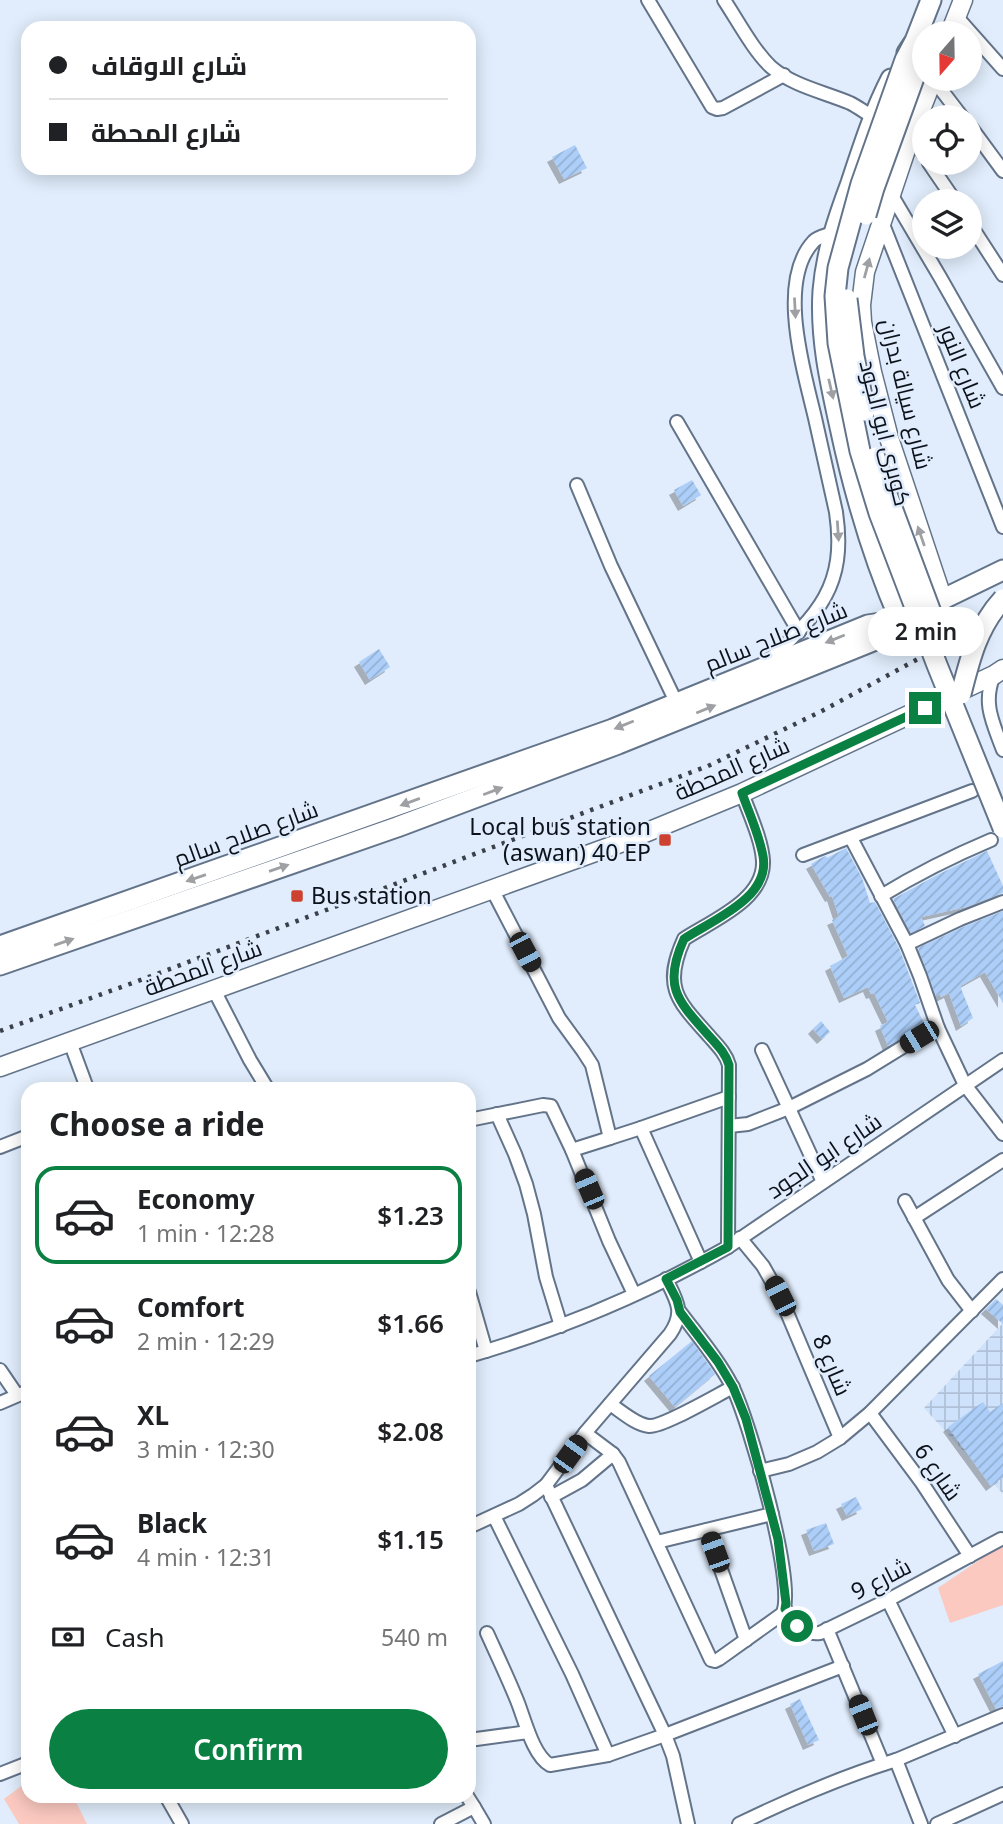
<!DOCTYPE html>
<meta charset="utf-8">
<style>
:root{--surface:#fff;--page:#f2f2f2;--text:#202124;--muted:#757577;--line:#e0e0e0;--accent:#0b8043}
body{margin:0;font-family:"Noto Sans",Cairo,sans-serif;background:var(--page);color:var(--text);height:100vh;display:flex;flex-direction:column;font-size:26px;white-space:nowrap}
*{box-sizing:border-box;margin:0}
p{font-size:23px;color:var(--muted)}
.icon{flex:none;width:38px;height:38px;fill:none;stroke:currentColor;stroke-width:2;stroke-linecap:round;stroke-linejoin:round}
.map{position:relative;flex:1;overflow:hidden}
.drawer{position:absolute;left:21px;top:1082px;width:455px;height:721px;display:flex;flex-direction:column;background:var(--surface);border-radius:21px;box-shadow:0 4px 18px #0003}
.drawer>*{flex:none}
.top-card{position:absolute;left:21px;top:21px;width:455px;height:154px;border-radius:21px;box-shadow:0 4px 18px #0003;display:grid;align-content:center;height:154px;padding:0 28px;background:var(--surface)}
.needle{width:46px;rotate:200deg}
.fabs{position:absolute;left:912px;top:21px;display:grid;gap:14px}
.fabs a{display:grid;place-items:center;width:70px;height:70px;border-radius:50%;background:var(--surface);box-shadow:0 4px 18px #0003;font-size:35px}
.end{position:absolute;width:32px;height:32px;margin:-16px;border:9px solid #0b8043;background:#fff;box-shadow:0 0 0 4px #fff}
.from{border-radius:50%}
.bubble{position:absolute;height:49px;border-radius:24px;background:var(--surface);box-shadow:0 4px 18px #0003;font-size:23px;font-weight:600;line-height:49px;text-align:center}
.car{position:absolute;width:21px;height:42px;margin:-21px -10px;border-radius:9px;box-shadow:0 0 5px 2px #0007;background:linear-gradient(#222 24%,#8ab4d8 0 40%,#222 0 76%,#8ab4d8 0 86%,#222 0)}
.top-card b{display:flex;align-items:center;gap:24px;height:66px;font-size:26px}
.top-card b+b{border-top:2px solid var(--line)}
.top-card i{width:18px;height:18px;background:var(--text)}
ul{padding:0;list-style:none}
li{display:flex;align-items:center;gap:21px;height:98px;margin:0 14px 10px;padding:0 14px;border:4px solid transparent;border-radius:21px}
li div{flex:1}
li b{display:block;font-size:26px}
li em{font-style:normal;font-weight:600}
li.selected{border-color:var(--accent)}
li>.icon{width:63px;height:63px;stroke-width:1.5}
h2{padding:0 28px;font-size:32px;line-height:84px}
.pay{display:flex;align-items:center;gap:18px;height:77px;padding:0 28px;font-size:26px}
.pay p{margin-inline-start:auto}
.primary-button{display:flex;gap:14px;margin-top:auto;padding:14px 28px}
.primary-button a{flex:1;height:80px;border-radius:42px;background:var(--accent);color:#fff;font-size:28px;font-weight:600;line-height:80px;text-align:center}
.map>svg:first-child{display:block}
.industrial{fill:url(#industrial-grid)}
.green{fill:#fbc9c0}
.building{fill:url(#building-hatch);filter:url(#shadow)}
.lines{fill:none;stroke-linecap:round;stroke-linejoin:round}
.street-casing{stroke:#63748a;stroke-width:16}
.secondary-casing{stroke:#63748a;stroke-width:21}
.primary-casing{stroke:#63748a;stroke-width:23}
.street{stroke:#fff;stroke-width:12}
.secondary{stroke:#fff;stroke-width:18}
.primary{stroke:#fff;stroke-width:19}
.rail{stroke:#3a414b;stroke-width:4.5;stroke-dasharray:3.5 7;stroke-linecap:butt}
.primary-bridge-casing{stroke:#63748a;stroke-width:23;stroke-linecap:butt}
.primary-bridge{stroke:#fff;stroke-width:19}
.oneway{fill:#9ea0a4}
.route{stroke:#0b8043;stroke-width:9}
.poi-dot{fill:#cd4130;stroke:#e1edfc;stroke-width:2.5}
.labels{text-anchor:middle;stroke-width:5;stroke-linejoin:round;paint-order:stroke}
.street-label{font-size:23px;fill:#0c121b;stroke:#e1edfc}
.poi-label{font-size:23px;fill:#0c121b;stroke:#e1edfc;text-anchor:end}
</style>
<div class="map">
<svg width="1003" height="1824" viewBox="0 0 1003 1824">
<defs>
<pattern id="industrial-grid" width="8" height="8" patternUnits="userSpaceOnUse" patternTransform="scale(1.75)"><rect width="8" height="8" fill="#cee2fb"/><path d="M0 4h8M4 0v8" fill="none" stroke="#b0c1d7"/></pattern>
<pattern id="building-hatch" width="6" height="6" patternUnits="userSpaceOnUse" patternTransform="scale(1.75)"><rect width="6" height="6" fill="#accef8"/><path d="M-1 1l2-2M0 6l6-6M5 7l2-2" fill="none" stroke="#93b0d4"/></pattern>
<filter id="shadow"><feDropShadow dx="-5" dy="5" stdDeviation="0" flood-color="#0004"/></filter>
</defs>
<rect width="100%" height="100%" fill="#e1edfc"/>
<path class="industrial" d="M1003 1323V1492L1002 1493 924 1408Z"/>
<g class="green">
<path d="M1003 1544V1605L950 1623 938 1588Z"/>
<path d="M28 1781V1796H73L87 1824H19L4 1799Z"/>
</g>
<g class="building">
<path d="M575 145 587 168 564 179 552 157Z"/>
<path d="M692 480 701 495 683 506 674 490Z"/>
<path d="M379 649 390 667 370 680 359 662Z"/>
<path d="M846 848 862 878 870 903 875 902 899 948 920 1003 915 1005 925 1025 888 1046 880 1026 888 1022 874 993 871 994 868 987 844 998 830 966 848 956 832 920 839 917 832 896 830 897 811 864 823 857 826 856 827 858Z"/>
<path d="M987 851 1003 886V893L966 907 921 917 925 926 911 933 893 899 939 874Z"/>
<path d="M1003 911V1003L985 972 960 986 973 1018 961 1026 949 993 941 997 940 994 936 996 918 948 963 927Z"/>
<path d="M821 1021 830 1032 822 1039 813 1029Z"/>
<path d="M996 1299 1003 1305V1324L986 1309Z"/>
<path d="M692 1341 715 1374 675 1407 649 1376Z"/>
<path d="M983 1402 990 1412 1003 1403V1477L991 1486 948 1427Z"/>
<path d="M856 1497 862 1509 847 1516 841 1504Z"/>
<path d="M826 1523 834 1544 814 1551 806 1530Z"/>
<path d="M1003 1661V1706L996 1709 978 1674Z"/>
<path d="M800 1699 819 1740 808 1745 790 1704Z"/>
</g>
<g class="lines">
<g class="street-casing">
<g id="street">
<path d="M648 0 712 107 717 109 723 108 784 75"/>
<path d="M724 0C738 21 753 50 771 67 793 86 824 92 850 103 858 107 866 113 873 117"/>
<path d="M956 16 1003 69"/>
<path d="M933 79 962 117"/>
<path d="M970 126 1003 171"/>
<path d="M911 135 924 154"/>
<path d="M929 163 955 201"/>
<path d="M891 194 940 277 1003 388"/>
<path d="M882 222 1003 527"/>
<path d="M970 224 1003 275"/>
<path d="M677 422 799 632"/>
<path d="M577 485 611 566 677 704"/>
<path d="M767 662C818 614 847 587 836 512 829 481 822 449 815 418 804 371 776 281 814 241 818 237 827 235 833 233"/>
<path d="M994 675C982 703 993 723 1003 750"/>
<path d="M851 838 907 944 920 976 938 1028 965 1085 1003 1134"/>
<path d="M803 855 972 791"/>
<path d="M492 889 559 1018 583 1051 592 1065 610 1138 641 1128 701 1262"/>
<path d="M881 896C917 874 953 856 991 840"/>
<path d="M907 944 960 919 1003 902"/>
<path d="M214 990 250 1060 267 1088"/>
<path d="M70 1042 87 1088"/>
<path d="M762 1050 823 1182"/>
<path d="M497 1114 515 1154 526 1184 534 1214 546 1277 561 1326"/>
<path d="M469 1120 543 1105 551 1106 572 1150 609 1241 634 1294"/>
<path d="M729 1126 748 1124 789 1108 867 1069 919 1037 938 1028"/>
<path d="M641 1128 729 1097"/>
<path d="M0 1147 28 1136"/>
<path d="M572 1150 610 1138"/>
<path d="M905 1201 948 1280 972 1311"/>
<path d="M914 1218 1003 1160"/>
<path d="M740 1238 763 1266 780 1296 840 1438"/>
<path d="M728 1247 729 1065C726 1054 718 1046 710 1037 678 1001 662 988 684 939 711 921 765 900 763 861 762 840 749 813 742 793"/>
<path d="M469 1292 486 1351"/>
<path d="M469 1356C559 1330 647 1293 728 1247L1003 1060"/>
<path d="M0 1370 17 1395"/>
<path d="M0 1403 28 1391"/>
<path d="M610 1404C621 1411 636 1425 649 1426 663 1427 717 1395 733 1387"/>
<path d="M870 1413 922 1483 970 1556"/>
<path d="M585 1433 613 1454 619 1462 711 1660 715 1661 719 1659 782 1614C798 1589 748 1416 732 1386 718 1359 698 1336 680 1312"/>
<path d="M760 1471 789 1464 817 1452 840 1438 870 1413 1003 1279"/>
<path d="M546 1485 665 1735 673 1756 688 1824"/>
<path d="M551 1497 582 1480 613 1454"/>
<path d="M494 1516 572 1674 608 1755"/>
<path d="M469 1527 519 1504 533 1495 546 1485 585 1433 670 1334C685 1312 677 1301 666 1279"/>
<path d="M707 1530 746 1640"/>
<path d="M657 1542 772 1514"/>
<path d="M888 1600 955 1736"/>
<path d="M785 1609C795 1623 801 1635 820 1633L888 1600 1001 1539"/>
<path d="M827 1629 883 1764"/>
<path d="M487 1633C497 1655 507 1676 516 1698 524 1716 532 1755 550 1765L608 1755 665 1735 843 1666"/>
<path d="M469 1740 528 1732"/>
<path d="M896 1760 1003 1715"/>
<path d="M0 1774 28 1763"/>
<path d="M166 1796 182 1824"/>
<path d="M467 1796 474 1807"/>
<path d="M441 1824 474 1807 484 1824"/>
<path d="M739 1824C790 1799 842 1777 896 1760L921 1824"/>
<path d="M937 1824 1003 1794"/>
</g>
</g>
<g class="secondary-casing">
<g id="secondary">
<path d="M950 33 963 0"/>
<path d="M933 79 911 135 865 272 861 305 862 322 872 372 889 438 943 600"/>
<path d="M0 1067 623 842 742 793 994 675 1003 669"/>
</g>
</g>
<g class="primary-casing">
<g id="primary">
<path d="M907 53 915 41 931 0"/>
<path d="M891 79C874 112 863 147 851 183 838 218 826 253 823 291 820 337 830 382 840 427 854 493 873 558 900 620"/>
<path d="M0 946 613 729 868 625 900 620"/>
<path d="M0 965 397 827 618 744 873 641 887 632 900 620 1003 570"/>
</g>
</g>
<use href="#street" class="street"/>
<use href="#secondary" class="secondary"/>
<use href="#primary" class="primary"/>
<path class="rail" d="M0 1031 138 981 708 766 820 712 1003 613"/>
<g class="primary-bridge-casing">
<g id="primary-bridge">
<path d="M915 41 905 60 861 184 838 268 835 296 838 343 860 451 879 513 937 665 1003 828"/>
<path d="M866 215 874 188 924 50"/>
<path d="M847 299 854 356 865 411"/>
<path d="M875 457 885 489 935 623"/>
<path d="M961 694C970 658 978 626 1003 599"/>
</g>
</g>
<use href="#primary-bridge" class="primary-bridge"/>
</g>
<defs><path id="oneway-solid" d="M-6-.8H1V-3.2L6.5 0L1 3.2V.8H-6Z" transform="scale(1.75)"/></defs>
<g class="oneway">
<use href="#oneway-solid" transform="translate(867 268) rotate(-75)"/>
<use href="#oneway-solid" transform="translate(795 308) rotate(87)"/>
<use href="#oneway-solid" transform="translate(831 389) rotate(77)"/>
<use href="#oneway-solid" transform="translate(838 531) rotate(86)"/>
<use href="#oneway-solid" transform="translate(921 536) rotate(-109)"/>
<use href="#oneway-solid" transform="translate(835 639) rotate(158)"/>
<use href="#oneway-solid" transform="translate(706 709) rotate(-22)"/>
<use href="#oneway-solid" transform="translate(624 725) rotate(158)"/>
<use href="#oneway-solid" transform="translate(493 791) rotate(-21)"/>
<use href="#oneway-solid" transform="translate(410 802) rotate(160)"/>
<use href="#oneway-solid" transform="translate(279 868) rotate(-19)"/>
<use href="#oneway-solid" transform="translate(196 878) rotate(161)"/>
<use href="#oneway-solid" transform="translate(64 942) rotate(-19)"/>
</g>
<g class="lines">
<path class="route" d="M797 1626 785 1609 786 1603 778 1539 746 1419 733 1387 718 1362 680 1312 677 1300 666 1279 728 1247 729 1065C726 1054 718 1046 710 1037 678 1001 662 987 684 939 712 920 771 898 763 856 759 834 749 813 742 793L925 708"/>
</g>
<g class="poi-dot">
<rect x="658" y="833" width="14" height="14" rx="3.5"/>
<rect x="290" y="889" width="14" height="14" rx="3.5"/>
</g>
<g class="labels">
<g class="street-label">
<text transform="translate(962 366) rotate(68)" y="8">شارع النور</text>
<text transform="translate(906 394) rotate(76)" y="8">شارع سيالة بدران</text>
<text transform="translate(885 433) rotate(76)" y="8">كوبرى ابو الجود</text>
<text transform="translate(776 637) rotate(-22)" y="8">شارع صلاح سالم</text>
<text transform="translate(732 769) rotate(-24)" y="8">شارع المحطة</text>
<text transform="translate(246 834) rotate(-20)" y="8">شارع صلاح سالم</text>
<text transform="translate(203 968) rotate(-20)" y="8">شارع المحطة</text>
<text transform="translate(824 1156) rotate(-34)" y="8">شارع ابو الجود</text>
<text transform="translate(832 1365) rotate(67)" y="8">شارع 8</text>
<text transform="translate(938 1472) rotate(55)" y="8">شارع 6</text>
<text transform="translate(881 1579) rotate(-27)" y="8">شارع 9</text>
</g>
<g class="poi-label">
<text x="651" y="835">Local bus station<tspan x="651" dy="26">(aswan) 40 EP</tspan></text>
<text x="311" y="904" text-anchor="start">Bus station</text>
</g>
</g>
</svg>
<div class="fabs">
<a><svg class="needle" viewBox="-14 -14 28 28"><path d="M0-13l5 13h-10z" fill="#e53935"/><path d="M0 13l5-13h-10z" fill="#757577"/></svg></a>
<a><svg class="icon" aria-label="locate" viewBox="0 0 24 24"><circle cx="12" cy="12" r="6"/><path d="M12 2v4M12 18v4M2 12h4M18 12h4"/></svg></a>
<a><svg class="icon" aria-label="layers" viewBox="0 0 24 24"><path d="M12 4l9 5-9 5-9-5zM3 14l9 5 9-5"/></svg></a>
</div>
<i class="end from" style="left:797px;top:1626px"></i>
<i class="end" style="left:925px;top:708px"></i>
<div class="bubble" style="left:868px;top:607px;width:116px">2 min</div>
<i class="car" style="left:525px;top:952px;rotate:152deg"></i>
<i class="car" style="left:919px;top:1037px;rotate:239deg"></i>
<i class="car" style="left:589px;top:1189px;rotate:337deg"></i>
<i class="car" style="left:780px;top:1296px;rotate:333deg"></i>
<i class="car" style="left:570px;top:1454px;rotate:36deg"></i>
<i class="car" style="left:715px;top:1552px;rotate:340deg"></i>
<i class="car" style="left:863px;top:1715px;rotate:338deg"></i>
<div class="top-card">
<b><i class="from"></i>شارع الاوقاف</b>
<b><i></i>شارع المحطة</b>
</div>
<section class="drawer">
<h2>Choose a ride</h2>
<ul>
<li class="selected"><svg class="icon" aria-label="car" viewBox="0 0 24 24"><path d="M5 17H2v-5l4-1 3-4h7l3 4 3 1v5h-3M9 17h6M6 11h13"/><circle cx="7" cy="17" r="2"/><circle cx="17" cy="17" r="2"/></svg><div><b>Economy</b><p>1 min · 12:28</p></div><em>$1.23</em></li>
<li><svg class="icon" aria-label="car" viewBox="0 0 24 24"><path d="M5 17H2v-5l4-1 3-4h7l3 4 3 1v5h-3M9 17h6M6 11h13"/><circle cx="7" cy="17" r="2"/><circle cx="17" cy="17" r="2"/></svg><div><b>Comfort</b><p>2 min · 12:29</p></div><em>$1.66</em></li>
<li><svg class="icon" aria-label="car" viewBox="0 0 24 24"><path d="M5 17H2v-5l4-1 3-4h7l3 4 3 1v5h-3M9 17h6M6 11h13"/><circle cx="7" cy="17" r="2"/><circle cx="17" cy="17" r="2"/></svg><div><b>XL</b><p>3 min · 12:30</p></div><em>$2.08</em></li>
<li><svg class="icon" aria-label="car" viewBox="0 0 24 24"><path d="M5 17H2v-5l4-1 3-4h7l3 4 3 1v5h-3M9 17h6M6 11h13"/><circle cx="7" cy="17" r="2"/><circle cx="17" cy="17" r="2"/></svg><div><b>Black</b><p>4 min · 12:31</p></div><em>$1.15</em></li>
</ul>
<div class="pay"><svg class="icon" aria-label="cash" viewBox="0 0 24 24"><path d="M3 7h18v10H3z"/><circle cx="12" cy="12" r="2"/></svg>Cash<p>540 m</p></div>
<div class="primary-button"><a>Confirm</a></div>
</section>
</div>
